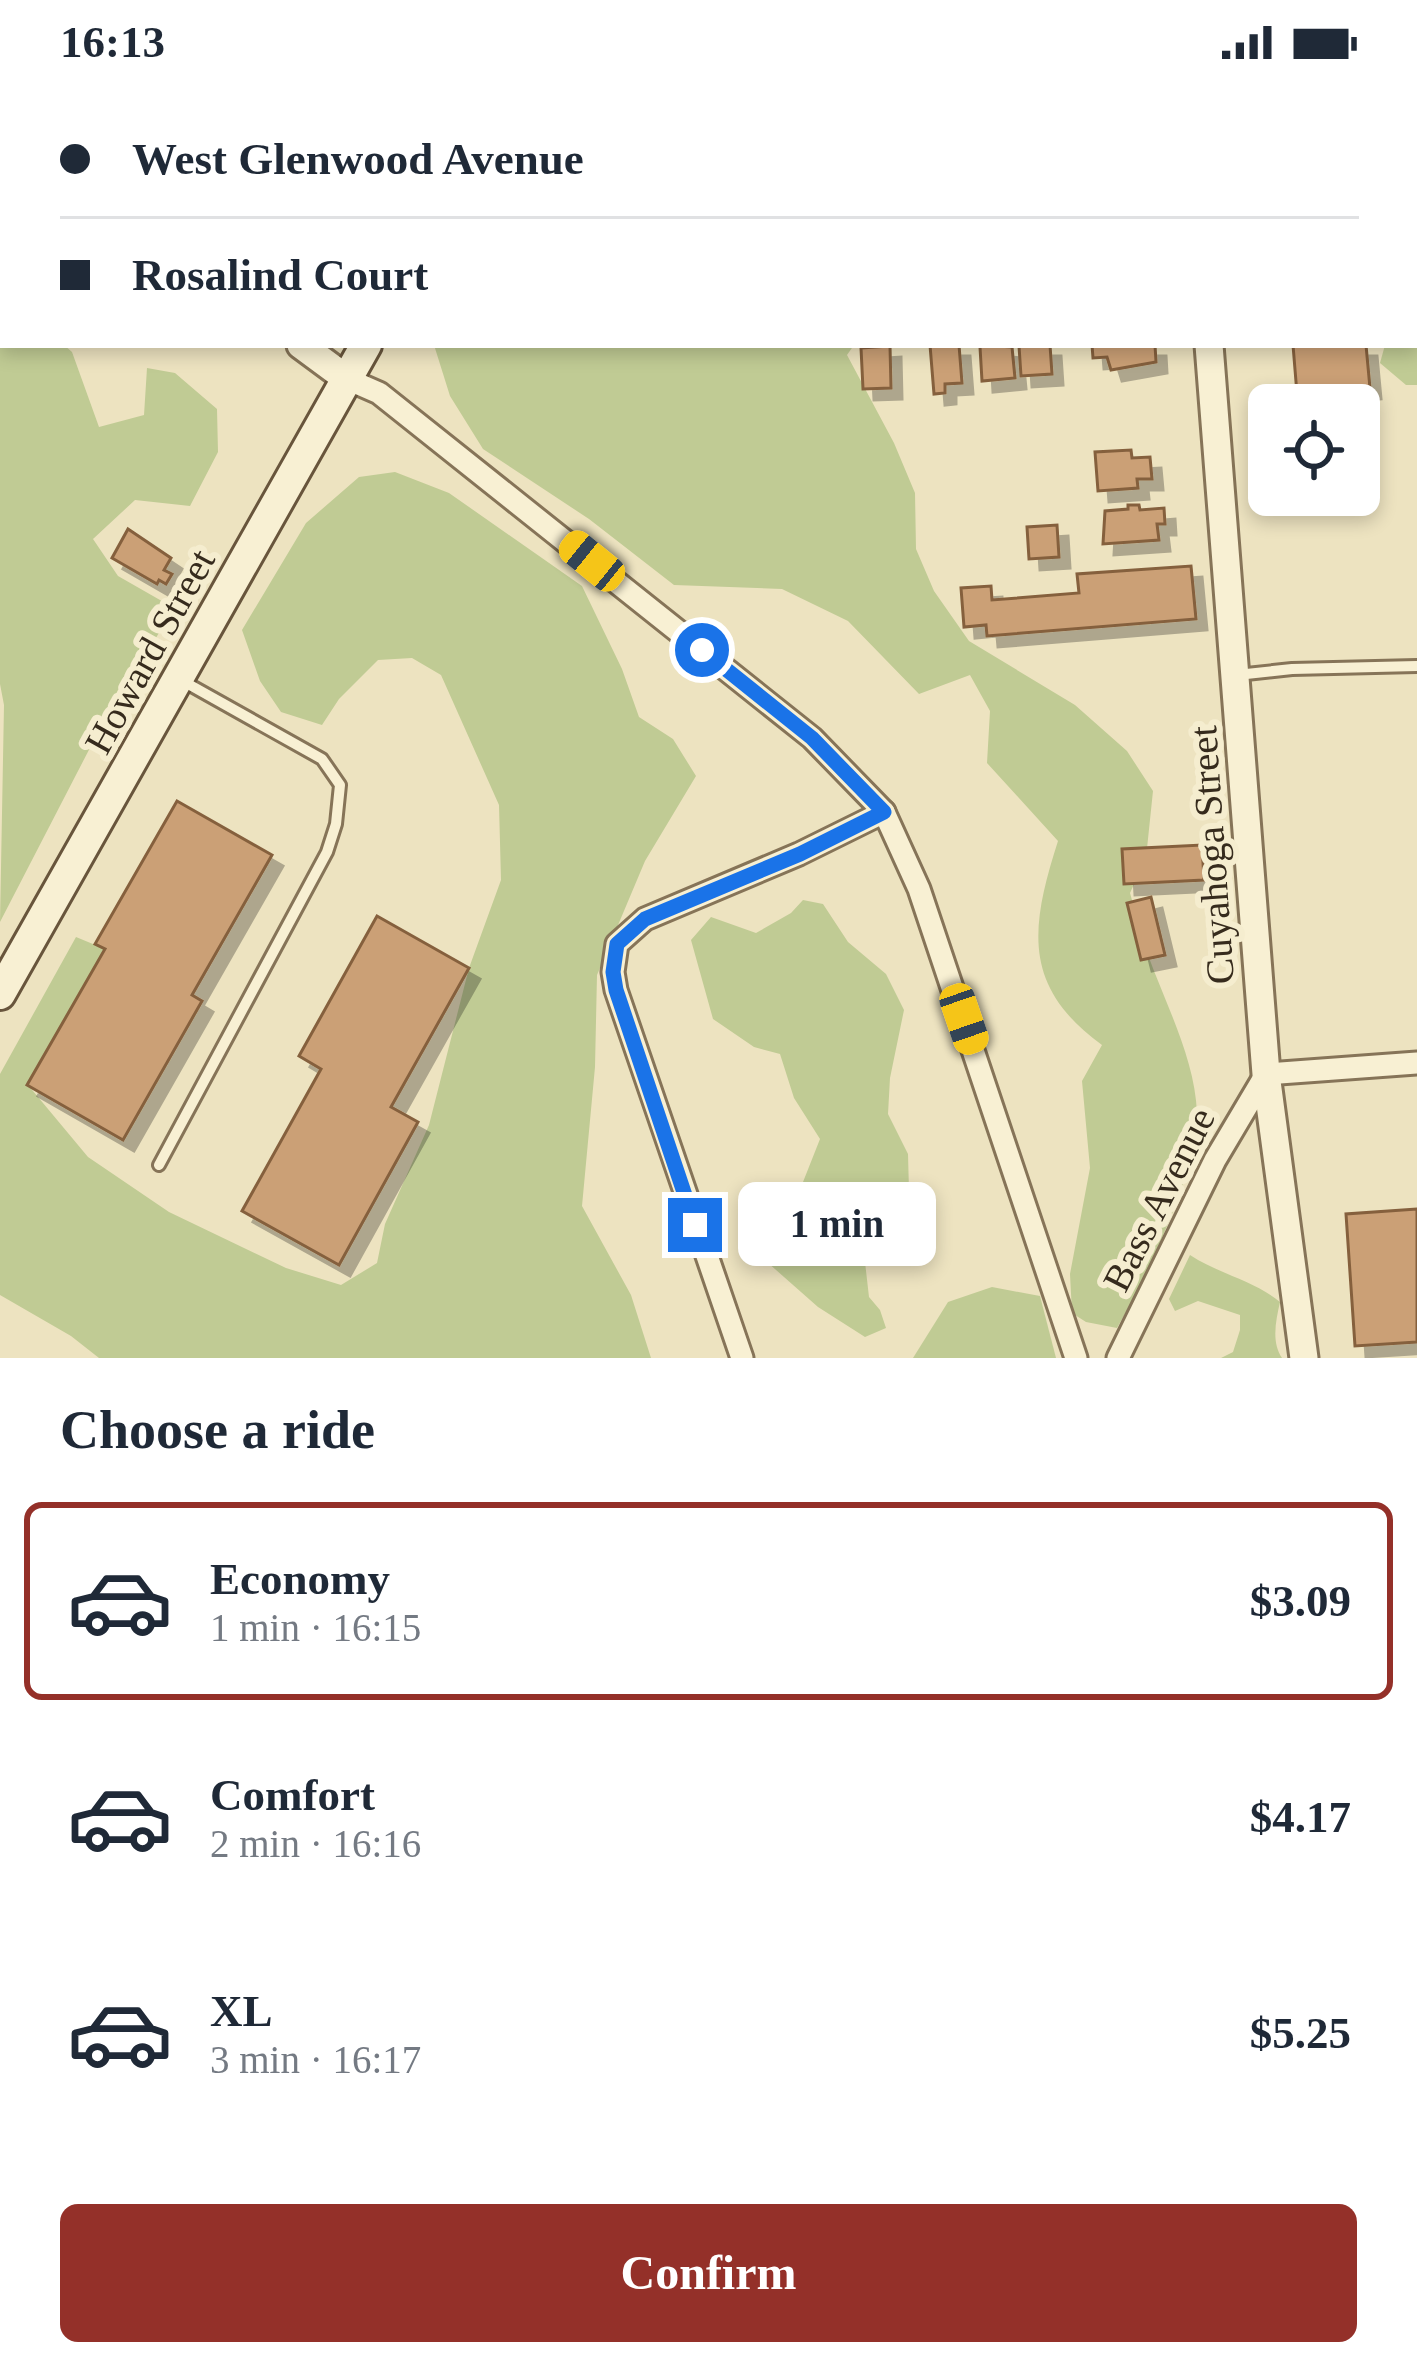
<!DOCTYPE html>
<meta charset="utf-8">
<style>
:root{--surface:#fff;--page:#f2f2f3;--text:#1f2937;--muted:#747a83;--line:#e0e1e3;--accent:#943029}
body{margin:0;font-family:Georgia,serif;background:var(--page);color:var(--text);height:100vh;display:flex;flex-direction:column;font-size:45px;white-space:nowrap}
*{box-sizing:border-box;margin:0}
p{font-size:39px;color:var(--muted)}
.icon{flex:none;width:66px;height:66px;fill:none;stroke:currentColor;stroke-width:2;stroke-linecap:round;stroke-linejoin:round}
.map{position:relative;height:1274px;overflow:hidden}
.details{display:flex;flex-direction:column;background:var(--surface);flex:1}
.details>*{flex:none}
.banner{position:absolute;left:0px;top:0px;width:1419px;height:264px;box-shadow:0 6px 18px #0003;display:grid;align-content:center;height:264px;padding:0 60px;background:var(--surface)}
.fabs{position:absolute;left:1248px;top:300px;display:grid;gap:24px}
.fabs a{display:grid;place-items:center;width:132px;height:132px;border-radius:18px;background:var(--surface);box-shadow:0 6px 18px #0003;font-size:60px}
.end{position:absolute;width:54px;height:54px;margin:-27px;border:15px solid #1a73e8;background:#fff;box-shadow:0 0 0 6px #fff}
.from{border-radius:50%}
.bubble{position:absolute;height:84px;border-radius:18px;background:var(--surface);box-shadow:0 6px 18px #0003;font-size:39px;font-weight:700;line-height:84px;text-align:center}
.car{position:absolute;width:36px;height:72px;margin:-36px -18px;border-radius:15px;box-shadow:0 0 9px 3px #0007;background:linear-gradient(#f5c518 24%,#345 0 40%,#f5c518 0 76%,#345 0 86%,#f5c518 0)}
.banner b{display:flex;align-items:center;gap:42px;height:114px;font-size:45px}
.banner b+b{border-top:3px solid var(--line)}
.banner i{width:30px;height:30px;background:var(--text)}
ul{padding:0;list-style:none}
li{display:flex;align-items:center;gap:36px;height:198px;margin:0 24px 18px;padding:0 36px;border:6px solid transparent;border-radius:18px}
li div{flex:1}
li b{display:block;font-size:45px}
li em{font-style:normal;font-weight:700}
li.on{border-color:var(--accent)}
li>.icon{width:108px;height:108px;stroke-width:1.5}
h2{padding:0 60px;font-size:54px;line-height:144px}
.button{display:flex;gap:24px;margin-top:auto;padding:24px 60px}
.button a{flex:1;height:138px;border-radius:18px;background:var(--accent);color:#fff;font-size:48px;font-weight:700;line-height:138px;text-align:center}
.status{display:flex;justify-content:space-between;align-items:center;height:84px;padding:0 60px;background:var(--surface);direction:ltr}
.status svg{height:33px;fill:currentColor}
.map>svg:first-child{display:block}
.green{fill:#c0cb94}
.building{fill:#cba076;stroke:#85603e;stroke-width:3;filter:url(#shadow)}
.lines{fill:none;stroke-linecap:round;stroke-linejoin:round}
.service-casing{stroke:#867458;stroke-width:16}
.minor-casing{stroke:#867458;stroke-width:27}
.tertiary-casing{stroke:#867458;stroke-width:33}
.secondary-casing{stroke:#68553c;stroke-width:36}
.service{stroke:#f8f0d3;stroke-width:10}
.minor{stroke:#f8f0d3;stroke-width:21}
.tertiary{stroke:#f8f0d3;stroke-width:27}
.secondary{stroke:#f8f0d3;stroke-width:30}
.route{stroke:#1a73e8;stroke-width:15}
.labels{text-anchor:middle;stroke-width:12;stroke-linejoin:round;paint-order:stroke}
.street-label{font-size:39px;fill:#362b1d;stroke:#f5edcf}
</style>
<div class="status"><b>16:13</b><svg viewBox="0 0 49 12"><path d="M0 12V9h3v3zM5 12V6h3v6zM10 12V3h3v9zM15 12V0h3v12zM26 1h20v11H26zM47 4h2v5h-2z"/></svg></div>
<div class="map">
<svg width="1417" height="1274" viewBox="0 0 1417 1274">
<defs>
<filter id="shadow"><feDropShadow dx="11" dy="11" stdDeviation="0" flood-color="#0004"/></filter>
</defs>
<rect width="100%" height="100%" fill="#ede3c0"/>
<g class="green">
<path d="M221 0H445L446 3H225Z"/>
<path d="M879 0H1110L876 3Z"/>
<path d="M1211 0H1417V301H1406L1380 279 1385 261H1416V3Z"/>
<path d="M0 205 3 261H64L72 268 99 343 144 331 147 284 175 289 217 325 218 368 190 422 135 416 93 455 118 492 174 524 93 658 0 838 4 621 0 600Z"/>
<path d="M434 261H854L847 271 894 359 915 409 916 465 934 507 969 557 1075 621 1127 667 1153 707 1146 774 1130 809C1136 830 1141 851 1148 871 1166 921 1195 975 1197 1029 1199 1085 1146 1193 1117 1244L1086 1238 1072 1229 1070 1190 1090 1084 1082 997 1102 961C1022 903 1030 844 1058 757L987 679 990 627 970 591 919 610 848 537 782 505 674 501 589 435 483 365 450 312Z"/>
<path d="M395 388 449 409 582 502 622 585 639 633 673 655 696 692 645 777 597 891 595 983 582 1122 631 1211 651 1274H99L71 1252 0 1211V990L76 853 105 865 28 1001 88 1073 169 1128 286 1184 341 1201 377 1179 385 1140 429 1041 469 884 501 796 499 721 441 591 412 574 378 576 339 615 322 641 281 628 260 597 242 546 306 439 359 393Z"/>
<path d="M803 816 823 820 848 858 886 890 904 926 890 994 888 1030 908 1070 909 1107 865 1178 869 1213 880 1226 886 1244 865 1253 818 1223 767 1178 771 1141 803 1098 820 1055 794 1014 780 970 754 963 713 935 691 856 711 833 756 849 791 829Z"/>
<path d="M1190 1171C1219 1190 1253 1196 1280 1218 1276 1236 1271 1258 1282 1274H1221L1233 1268 1240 1246V1231L1198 1217 1175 1227 1169 1215Z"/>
<path d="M992 1203 1040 1212 1056 1274H913L948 1218Z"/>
</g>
<g class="building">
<path d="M132 0H221L225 3H130Z"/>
<path d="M705 0H867L865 3Z"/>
<path d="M0 125 3 128 1 177 0 176Z"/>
<path d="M930 261H959L962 299 945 300V309L934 310Z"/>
<path d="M983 261 1012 263 1015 294 982 297 980 263Z"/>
<path d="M1022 261H1050L1052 290 1021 292 1019 262Z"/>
<path d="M1092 261H1155L1156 278 1111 286 1107 273 1093 274Z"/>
<path d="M1293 261H1366L1370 304 1297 310Z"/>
<path d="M890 262 891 304 863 305 861 264Z"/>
<path d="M1131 366 1132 374 1150 373 1152 395H1137L1138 404 1098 407 1095 368Z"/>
<path d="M1128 421H1139L1140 426 1164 424 1165 440H1157L1159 456 1103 460 1105 427 1128 425Z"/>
<path d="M1057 441 1059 473 1029 475 1027 443Z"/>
<path d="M128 445 171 474 164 486 172 490 166 500 159 496 157 500 112 474Z"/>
<path d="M1191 482 1196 535 987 552 986 541 964 543 961 504 991 502 992 516 1079 509 1077 490Z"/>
<path d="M177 717 272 771 192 911 202 917 123 1056 27 1001 105 865 95 860Z"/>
<path d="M1202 761 1204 796 1124 800 1122 765Z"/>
<path d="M1151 813 1165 871 1141 876 1127 819Z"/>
<path d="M377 832 469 884 391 1023 418 1038 339 1181 242 1127 321 985 299 972Z"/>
<path d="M1417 1125V1258L1355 1262 1346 1130Z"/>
</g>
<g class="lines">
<g class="service-casing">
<g id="service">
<path d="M72 0 76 3"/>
<path d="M1237 591 1292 585 1417 582"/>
<path d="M159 1081 327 768 336 740 340 701 322 675 181 596"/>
</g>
</g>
<g class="minor-casing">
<g id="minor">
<path d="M483 0 488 3"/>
<path d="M0 92 3 89"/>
<path d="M347 295 379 309 812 654 884 728 919 805 1076 1274"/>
<path d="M742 1274 616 906 613 888 617 860 645 835 799 770 884 728"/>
<path d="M1118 1274 1215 1076 1266 990 1417 979"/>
</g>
</g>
<g class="tertiary-casing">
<g id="tertiary">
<path d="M1192 0V3"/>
<path d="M0 40 3 42"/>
<path d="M301 261 347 295"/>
<path d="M1209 261 1266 990 1304 1274"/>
</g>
</g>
<g class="secondary-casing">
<g id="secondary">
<path d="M511 3 513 0"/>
<path d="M0 910 366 261"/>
</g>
</g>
<use href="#service" class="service"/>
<use href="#minor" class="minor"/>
<use href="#tertiary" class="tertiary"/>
<use href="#secondary" class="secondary"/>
</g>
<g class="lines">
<path class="route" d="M695 1141 616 906 613 888 617 860 645 835 800 770 884 728 812 654 702 566"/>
</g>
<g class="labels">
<g class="street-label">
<text transform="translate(149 567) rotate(-61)" y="14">Howard Street</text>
<text transform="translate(1211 771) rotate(-94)" y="14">Cuyahoga Street</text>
<text transform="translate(1158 1115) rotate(-63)" y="14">Bass Avenue</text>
</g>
</g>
</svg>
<div class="fabs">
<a><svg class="icon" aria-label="locate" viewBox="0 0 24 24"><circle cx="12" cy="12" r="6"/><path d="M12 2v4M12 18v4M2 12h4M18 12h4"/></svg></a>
</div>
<i class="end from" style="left:702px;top:566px"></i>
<i class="end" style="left:695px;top:1141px"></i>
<div class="bubble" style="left:738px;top:1098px;width:198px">1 min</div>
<i class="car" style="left:592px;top:477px;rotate:309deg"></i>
<i class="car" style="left:964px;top:935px;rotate:161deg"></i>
<div class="banner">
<b><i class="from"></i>West Glenwood Avenue</b>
<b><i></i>Rosalind Court</b>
</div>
</div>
<section class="details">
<h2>Choose a ride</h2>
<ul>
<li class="on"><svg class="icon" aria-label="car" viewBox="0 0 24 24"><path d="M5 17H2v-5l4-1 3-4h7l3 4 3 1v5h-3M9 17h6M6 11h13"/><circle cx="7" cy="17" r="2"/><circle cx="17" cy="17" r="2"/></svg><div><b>Economy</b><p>1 min · 16:15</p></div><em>$3.09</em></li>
<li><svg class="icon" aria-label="car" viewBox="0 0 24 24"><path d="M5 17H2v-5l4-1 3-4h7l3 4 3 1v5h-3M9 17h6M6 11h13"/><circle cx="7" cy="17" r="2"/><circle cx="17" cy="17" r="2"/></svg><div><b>Comfort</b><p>2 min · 16:16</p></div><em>$4.17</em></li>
<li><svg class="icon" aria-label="car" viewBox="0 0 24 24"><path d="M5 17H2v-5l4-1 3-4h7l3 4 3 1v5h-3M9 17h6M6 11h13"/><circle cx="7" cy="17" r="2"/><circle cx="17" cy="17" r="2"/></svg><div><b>XL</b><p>3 min · 16:17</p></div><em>$5.25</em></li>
</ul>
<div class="button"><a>Confirm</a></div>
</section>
